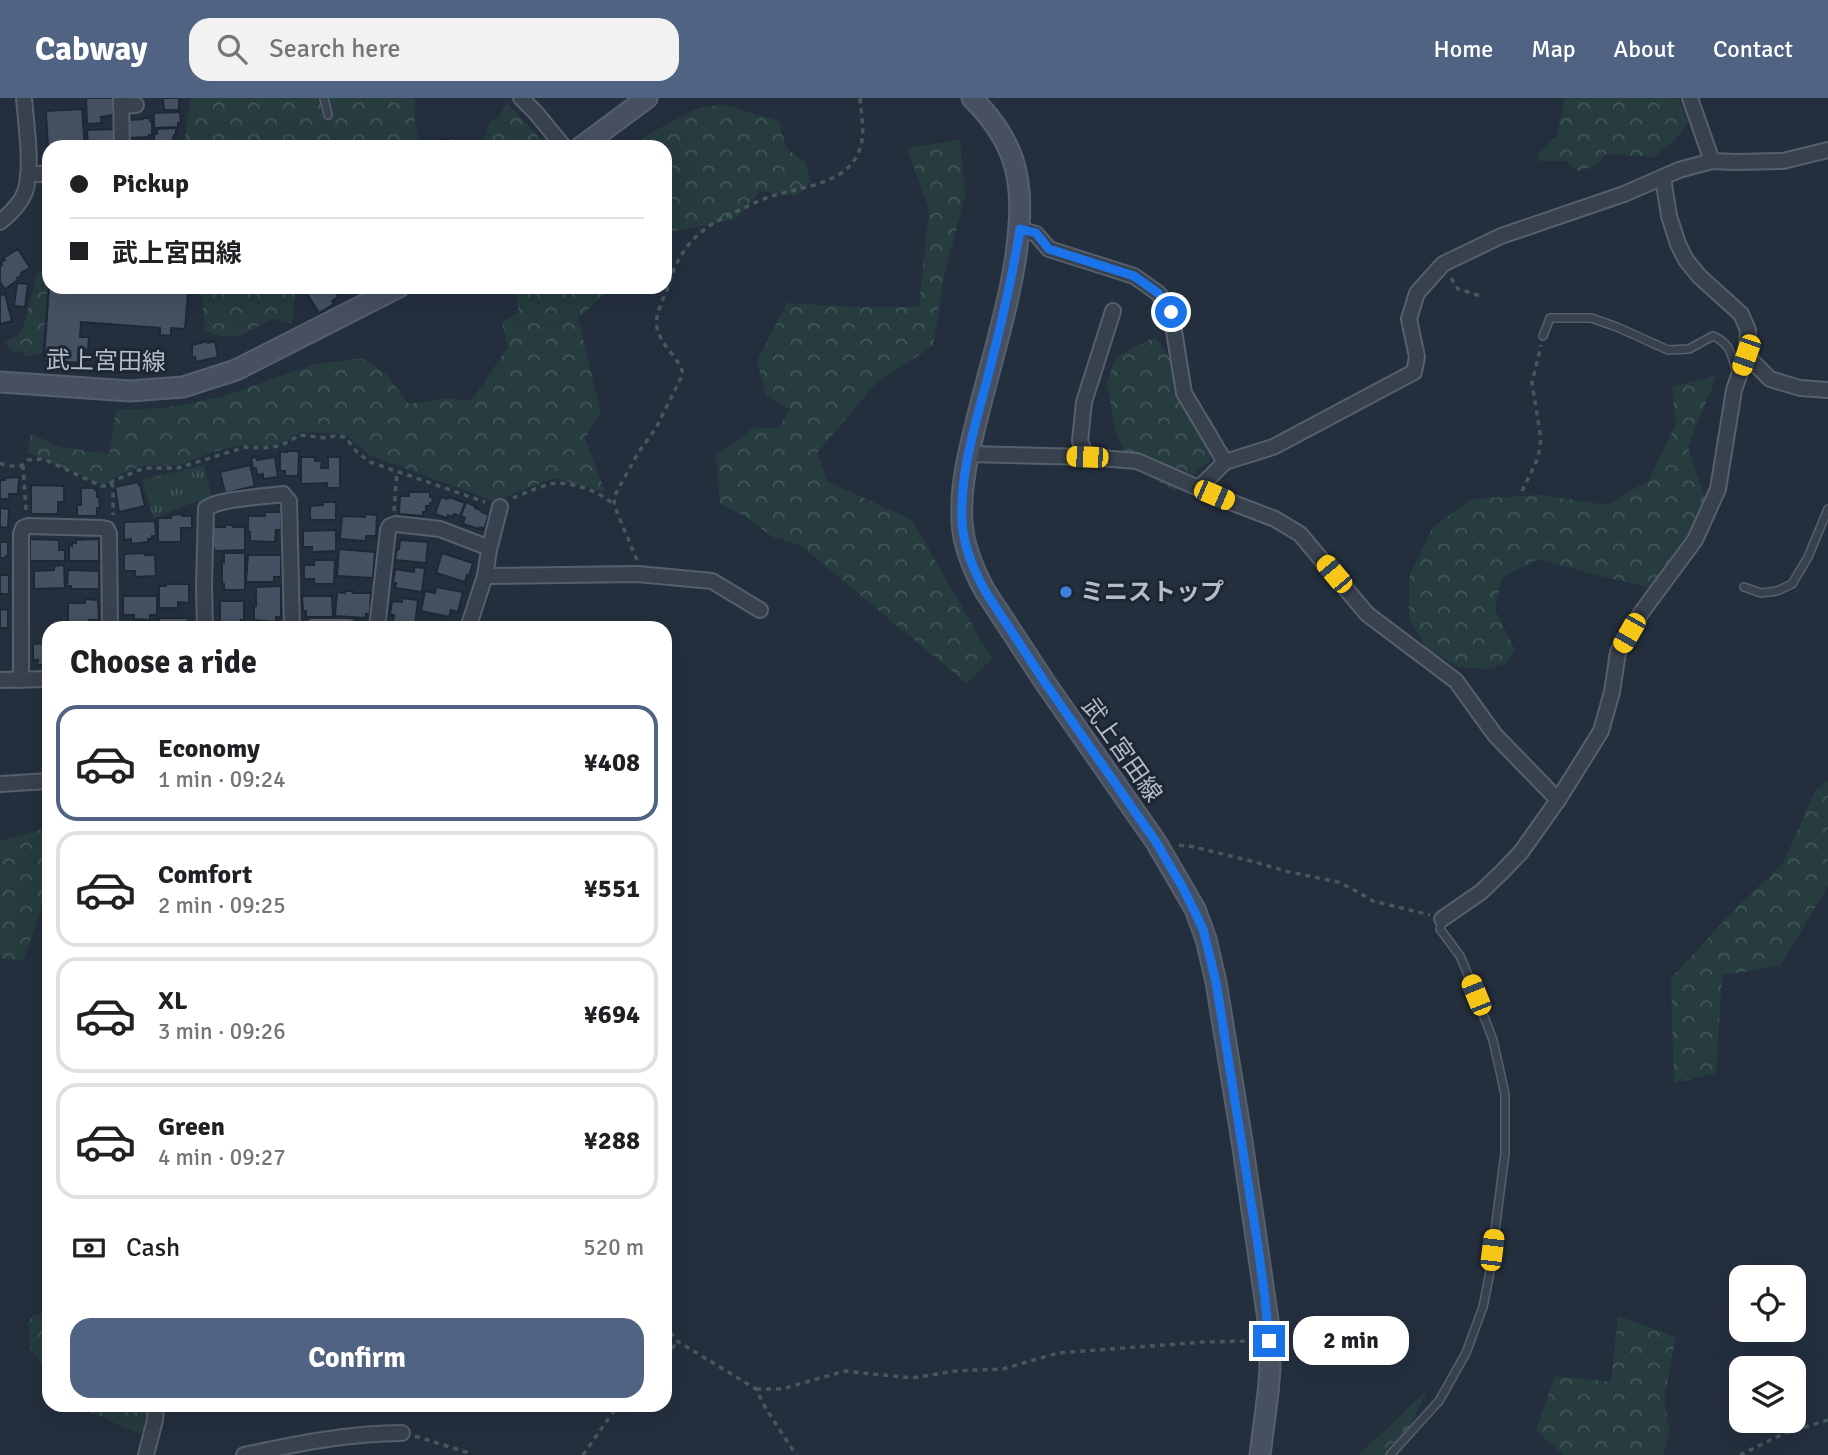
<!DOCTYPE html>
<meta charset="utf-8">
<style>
:root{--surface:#fff;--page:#f2f2f2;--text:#202124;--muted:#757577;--line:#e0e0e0;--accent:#506383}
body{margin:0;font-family:Signika,"Noto Sans JP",sans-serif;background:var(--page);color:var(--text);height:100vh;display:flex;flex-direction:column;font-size:26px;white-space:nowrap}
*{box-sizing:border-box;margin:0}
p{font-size:23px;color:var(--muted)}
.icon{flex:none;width:38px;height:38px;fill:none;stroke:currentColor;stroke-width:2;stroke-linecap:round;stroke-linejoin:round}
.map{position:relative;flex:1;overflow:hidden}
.sheet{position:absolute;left:42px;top:523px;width:630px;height:791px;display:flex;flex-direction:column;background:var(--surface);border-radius:21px;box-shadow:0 7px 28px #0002}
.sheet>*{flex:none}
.top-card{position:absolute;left:42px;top:42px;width:630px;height:154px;border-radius:21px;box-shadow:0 7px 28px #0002;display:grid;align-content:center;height:154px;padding:0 28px;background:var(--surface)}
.controls{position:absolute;left:1729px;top:1167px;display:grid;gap:14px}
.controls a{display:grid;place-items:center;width:77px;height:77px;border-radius:14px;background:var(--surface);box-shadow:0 7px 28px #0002;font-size:35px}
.end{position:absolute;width:32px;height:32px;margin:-16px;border:9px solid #1a73e8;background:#fff;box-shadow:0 0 0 4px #fff}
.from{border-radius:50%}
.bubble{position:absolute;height:49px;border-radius:21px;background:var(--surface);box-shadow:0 7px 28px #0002;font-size:23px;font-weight:800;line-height:49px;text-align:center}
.car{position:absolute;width:21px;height:42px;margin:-21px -10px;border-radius:9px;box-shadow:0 0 5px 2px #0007;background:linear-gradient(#f5c518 24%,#345 0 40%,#f5c518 0 76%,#345 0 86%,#f5c518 0)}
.top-card b{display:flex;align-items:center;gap:24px;height:66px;font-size:26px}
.top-card b+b{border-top:2px solid var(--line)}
.top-card i{width:18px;height:18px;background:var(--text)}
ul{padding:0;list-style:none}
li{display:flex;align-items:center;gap:21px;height:116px;margin:0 14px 10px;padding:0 14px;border:4px solid var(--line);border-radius:21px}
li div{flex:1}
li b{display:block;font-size:26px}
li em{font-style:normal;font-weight:800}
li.active{border-color:var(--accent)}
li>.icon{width:63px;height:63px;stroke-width:1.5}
h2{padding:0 28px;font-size:32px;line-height:84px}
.pay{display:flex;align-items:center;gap:18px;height:77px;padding:0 28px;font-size:26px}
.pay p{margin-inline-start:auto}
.primary-button{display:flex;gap:14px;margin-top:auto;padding:14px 28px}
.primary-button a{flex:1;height:80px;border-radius:21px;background:var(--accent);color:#fff;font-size:28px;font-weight:800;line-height:80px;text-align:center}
header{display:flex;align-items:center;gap:42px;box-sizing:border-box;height:98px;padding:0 35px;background:var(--accent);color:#fff}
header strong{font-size:33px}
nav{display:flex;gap:38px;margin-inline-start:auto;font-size:24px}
.search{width:490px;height:63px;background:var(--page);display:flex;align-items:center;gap:18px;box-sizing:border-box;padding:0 24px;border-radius:21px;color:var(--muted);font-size:26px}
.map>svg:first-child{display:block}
.forest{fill:url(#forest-crowns)}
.park{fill:url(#park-tufts)}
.building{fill:#455162;stroke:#1f2835;stroke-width:2}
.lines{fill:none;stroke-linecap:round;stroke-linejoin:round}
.service-casing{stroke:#565f6c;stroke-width:10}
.minor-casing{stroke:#565f6c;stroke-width:18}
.secondary-casing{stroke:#565f6c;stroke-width:23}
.path{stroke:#44595c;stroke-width:3.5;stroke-dasharray:5 5;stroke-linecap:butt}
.service{stroke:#38414e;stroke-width:7}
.minor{stroke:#38414e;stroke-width:14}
.secondary{stroke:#465061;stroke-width:19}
.route{stroke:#1a73e8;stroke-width:9}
.shop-dot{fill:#3f7fe0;stroke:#1d2633;stroke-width:2.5}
.labels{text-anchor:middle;stroke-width:6;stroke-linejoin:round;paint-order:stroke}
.street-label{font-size:24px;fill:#b4bcc9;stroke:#1d2633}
.poi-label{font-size:24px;font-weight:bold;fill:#b4bcc9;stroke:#1d2633;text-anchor:start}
</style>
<header>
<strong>Cabway</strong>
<div class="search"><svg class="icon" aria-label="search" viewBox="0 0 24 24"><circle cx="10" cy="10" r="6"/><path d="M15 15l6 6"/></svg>Search here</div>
<nav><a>Home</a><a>Map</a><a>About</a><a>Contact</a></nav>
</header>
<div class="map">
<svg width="1828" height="1357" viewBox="0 0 1828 1357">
<defs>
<pattern id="forest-crowns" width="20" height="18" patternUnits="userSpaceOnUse" patternTransform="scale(1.75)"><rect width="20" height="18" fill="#263c3f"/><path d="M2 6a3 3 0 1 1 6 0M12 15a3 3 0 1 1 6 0" fill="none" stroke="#435659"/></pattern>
<pattern id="park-tufts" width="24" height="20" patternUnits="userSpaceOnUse" patternTransform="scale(1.75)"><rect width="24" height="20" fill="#263c3f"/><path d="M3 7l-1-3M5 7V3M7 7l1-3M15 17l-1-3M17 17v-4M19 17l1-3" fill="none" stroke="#435659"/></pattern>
</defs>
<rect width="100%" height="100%" fill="#242f3e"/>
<g class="forest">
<path d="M191 0H414L415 26 421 49H179L185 40Z"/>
<path d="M1565 0H1679L1688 24 1674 43 1654 59 1606 56 1596 68 1578 73 1567 63H1540L1537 57 1557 38Z"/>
<path d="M507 5 536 36 544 49H485L484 40 490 24 498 20Z"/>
<path d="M722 6 779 23 786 50 805 64 811 84 797 98 760 93 736 121 665 135V49H634L649 36 694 12Z"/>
<path d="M960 42 965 98 944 178 933 248 876 285 817 355 827 383 912 422 992 561 966 585 800 447 773 439 743 417 720 406 716 357 755 329 779 331 789 311 766 297 757 263 787 205 855 209H919L929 111 907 50Z"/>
<path d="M49 169 42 255 26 259 22 254H15L4 245 20 236 24 227 37 176Z"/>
<path d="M188 189H308L295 197 292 226 273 221 241 237 222 239 205 233 202 198Z"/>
<path d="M514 189H613L578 220 601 315 585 340 605 394 555 380 494 403 371 358 345 336 300 334 286 343 269 348 241 347 213 354 180 367 142 368 120 376 104 387 27 354 31 336 60 349 109 356 116 312 166 310 221 299 316 266 362 260 386 276 409 306 449 300 471 303 508 249 502 224 519 214Z"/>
<path d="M1155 239 1218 332 1210 362 1175 393 1132 369 1116 336 1107 285 1116 259Z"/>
<path d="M1717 277 1688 349 1705 401 1691 463 1660 492 1596 477 1538 461 1502 480 1495 512 1515 552 1507 565 1486 571 1459 569 1426 550 1409 521V479L1433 429 1471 401 1541 397 1607 407 1649 382 1676 326 1672 289Z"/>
<path d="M1828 682V788L1780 868 1722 877 1716 975 1674 985 1671 880 1739 807 1783 766 1815 693Z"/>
<path d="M49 729V810L42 809 23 863 0 860V743Z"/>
<path d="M49 1214V1275L30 1251 28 1224 34 1217Z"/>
<path d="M1618 1218 1676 1239 1664 1301 1669 1332 1663 1357H1563L1536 1332 1555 1278 1611 1284Z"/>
<path d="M1427 1292 1398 1357H1359Z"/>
<path d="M74 1307H160L140 1336Z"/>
</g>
<path class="park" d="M199 368H204L212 400 191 405 154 421 142 382Z"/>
<g class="building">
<path d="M86 0H113V17L101 19 102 25 87 26Z"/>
<path d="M163 0H179V12H164Z"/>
<path d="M82 11 85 49H49V69L46 13Z"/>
<path d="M180 14 181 25H178V29L154 30V15Z"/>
<path d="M143 20H150V23H152V37H149V39L129 40 128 22 143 21Z"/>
<path d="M176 30V37H174L172 47 151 48V41H154V36H157V31Z"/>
<path d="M115 31 116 43H103V49H88L87 32Z"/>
<path d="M454 40 455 45 468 44 469 49H428L443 46 442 42Z"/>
<path d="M18 151 30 170 21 175 22 177 17 180 18 182 5 191 0 184V168L2 167 1 164 5 162 3 160Z"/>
<path d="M17 185 28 186 25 209 14 208Z"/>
<path d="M49 189H100L188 195 185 231 171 230V238L160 237V230L81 224 80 239H89L88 252 79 251 78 265 44 262Z"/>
<path d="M319 189H335L339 195 337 197 338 199 332 203 334 206 319 215 307 196Z"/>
<path d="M5 196 12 223 0 226V197Z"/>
<path d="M208 243V245L215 243 218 259 196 264 195 259H192V247Z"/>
<path d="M287 353H297L299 355 298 378H285V373H280V354H287Z"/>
<path d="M256 359 257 362 275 359 278 379 263 381V376L257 377 256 370 253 371 251 360Z"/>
<path d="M301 359H315V363H322L321 370H328V359H340V390H327V385L301 386Z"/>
<path d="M250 367 255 388 225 395 220 374Z"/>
<path d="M19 379 18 396H9V401H0V382H5V380Z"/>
<path d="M138 384 139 387H140L145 408 119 414 115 389Z"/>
<path d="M31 387 64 388V404H58V416H31Z"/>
<path d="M81 390H95V392H97V399H99L100 410H97V418H77V407H81Z"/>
<path d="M409 394H430V399H433L432 405H430V408H426V414H423V418L399 416 400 398H409Z"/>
<path d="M441 399 448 401 449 399 465 405 460 418 454 416 453 419 448 417 447 420 435 416Z"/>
<path d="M323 404H336V422H310V408L323 407Z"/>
<path d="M466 404 475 408V410L483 413 482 414 489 417 484 431 480 429 479 431 463 426 465 420 461 418Z"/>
<path d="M0 410 9 411 8 430 0 429Z"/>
<path d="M264 414H281V432H276L275 444 250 443V434H248V418H265Z"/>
<path d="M182 416V418H192V430H181V444H158V420H171V417Z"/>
<path d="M365 416 377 417 376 438H366V442L364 443 340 441 342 418 365 419Z"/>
<path d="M155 423 156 438H152V441H148V444L131 446V441L124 442V424Z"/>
<path d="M225 427H233V429H245V452L214 453V450H212V429H225Z"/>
<path d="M336 432V453L312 454V449H303V433Z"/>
<path d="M30 441 59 442V452H65V463H30Z"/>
<path d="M98 441 99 442V463H69V447L72 448V445H76V442Z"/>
<path d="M400 442 428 444 426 465 395 462 397 451H399Z"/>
<path d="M0 444H8V458H6V460H0Z"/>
<path d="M339 451 375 454 373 480 337 478Z"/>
<path d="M145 455V457H155L156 478 135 479V473H124V456Z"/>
<path d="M224 455H245V492H224V486H222V463L224 464Z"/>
<path d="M442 455 473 465 469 478 467 477 465 484 436 475Z"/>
<path d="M248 457H281V479H274V484H246Z"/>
<path d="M314 462H335L334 486H314V481H304V467H314Z"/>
<path d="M64 467 65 490 34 491V473L54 472V468Z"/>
<path d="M414 469 425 470 422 494 395 490 396 485H393L395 471 414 474Z"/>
<path d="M68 472 99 473V491H71V488H67Z"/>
<rect x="0" y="477" width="9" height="19"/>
<path d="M166 486H189V505L178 504V510H159V488H166Z"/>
<path d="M281 488V519H276V524L254 522V508H256V489Z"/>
<path d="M436 489 463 494 458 514 451 512 449 519 421 513 425 493 435 495Z"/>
<path d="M345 493H354L353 495H371L370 516H366V520L335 518 337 494 345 495Z"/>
<path d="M123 498H157V517H150V522L134 521V517H123Z"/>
<path d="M302 498H332L333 519H306V513H303Z"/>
<path d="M402 500 418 502 415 527 393 524 394 517H390L392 503 402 504Z"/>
<path d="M85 501 98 502 99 522H89V527H68V505H85Z"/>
<path d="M220 503H244V523L241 522V527H220Z"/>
<path d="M8 511V530H0V512Z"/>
<path d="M159 520H188L189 530H159Z"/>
<path d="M49 545V567H37L38 562H33V546Z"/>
</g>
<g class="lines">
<g class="service-casing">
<g id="service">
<path d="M324 0 328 17"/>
<path d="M1543 238 1550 220H1591L1617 229 1668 252 1689 251 1713 238C1731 245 1732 259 1737 276"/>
<path d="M1744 489 1761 495 1777 493 1792 486 1808 459 1828 411"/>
<path d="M1390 1357 1439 1303 1466 1255 1483 1209 1489 1179 1505 1055V996L1493 942 1466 872 1460 858 1440 831 1442 821"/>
</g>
</g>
<g class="minor-casing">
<g id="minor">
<path d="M121 0 122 49"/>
<path d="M521 0 536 15 564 49"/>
<path d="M1690 0 1712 63"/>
<path d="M121 8 136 7"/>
<path d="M28 76H49"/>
<path d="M0 124C10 116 20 107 25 94 33 71 26 26 24 0"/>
<path d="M1020 131 1036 136 1049 151 1134 178 1158 195 1171 214 1184 295 1225 364"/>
<path d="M1113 213 1084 304 1080 343 1087 359 1137 363 1228 403 1275 421 1300 436 1367 516 1456 583 1495 637 1558 702"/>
<path d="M1746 257 1770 281 1800 290 1828 292"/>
<path d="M968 356 1087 359"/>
<path d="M1199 390 1225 364 1273 349 1414 274 1417 259 1409 221 1417 195 1443 166 1501 138 1624 96 1679 72 1712 63 1736 64 1783 63 1828 52"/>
<path d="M489 452 500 409"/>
<path d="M485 478 638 476 712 483 760 512"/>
<path d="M205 530 204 488 206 410C224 400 262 399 283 396L289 403 292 530"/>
<path d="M313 530H349"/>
<path d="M377 530 388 432 390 428 396 426 440 431 487 449 489 452 485 478 468 530"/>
<path d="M0 582 49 581"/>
<path d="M21 582V436L23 430 28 428 102 430 107 431 109 436 110 530"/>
<path d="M0 686 49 683"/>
<path d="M1442 821 1481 794 1501 775 1521 754 1558 702 1601 633 1612 594 1618 554 1641 515 1695 442 1718 391 1734 292 1746 257 1748 232 1741 216 1700 179 1686 162 1678 146 1669 118 1663 80"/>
<path d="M146 1357 155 1322 156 1307"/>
<path d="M244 1357C295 1346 350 1335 402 1335"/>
</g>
</g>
<g class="secondary-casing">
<g id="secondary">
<path d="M972 0C989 17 1005 38 1013 62 1023 93 1020 125 1016 157 1008 211 991 264 978 317 969 352 960 387 962 423 963 448 973 471 985 493L1046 586 1156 744 1195 811 1206 841 1216 884 1242 1043 1268 1222 1270 1271 1268 1295 1260 1357"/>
<path d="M581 49 647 0"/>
<path d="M0 284 130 293 183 289 236 272 399 189"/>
</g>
</g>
<g class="path">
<path d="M1451 180 1458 191 1484 199"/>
<path d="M0 365 7 368H21L27 362 44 361 101 388H107L113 383 139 372 149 370H178L246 349 262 350 279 348 288 344 300 337 326 340 334 338 345 339 357 354 370 364 485 404"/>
<path d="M23 367 26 413"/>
<path d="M111 385 113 389V417"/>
<path d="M1522 393 1538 360 1541 341 1532 285 1541 247"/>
<path d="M513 400C524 395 539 389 551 386 570 382 601 394 614 407"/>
<path d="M394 413 397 373"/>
<path d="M637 462 614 407 615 397 638 355 656 330 683 276C679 259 661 248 657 230 654 217 664 201 668 189 680 146 702 128 742 111 752 106 762 101 772 98 801 89 847 86 859 53 866 37 861 17 860 0"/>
<path d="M1179 747 1194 749 1255 764 1285 773 1338 784 1356 793 1373 803 1430 817"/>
<path d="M665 1226 677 1243 756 1291 765 1309 796 1357"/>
<path d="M665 1258 674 1248 677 1243"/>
<path d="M756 1291H782L845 1273 912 1280 956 1273 1003 1271 1058 1255 1204 1244 1253 1243"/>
<path d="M415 1338 466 1354 469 1357"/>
<path d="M583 1357 618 1307"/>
<path d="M1740 1357 1785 1335 1828 1322"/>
</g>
<use href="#service" class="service"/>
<use href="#minor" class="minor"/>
<use href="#secondary" class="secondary"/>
</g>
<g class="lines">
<path class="route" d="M1171 214 1158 195 1134 178 1049 151 1036 135 1020 131C1012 182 1000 231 987 282 975 327 960 375 962 423 963 448 973 471 985 493L1046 586 1156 744 1183 790 1203 831 1216 884 1258 1148 1265 1201 1269 1243"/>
</g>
<circle class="shop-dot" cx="1066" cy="494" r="7"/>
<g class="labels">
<g class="street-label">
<text transform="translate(106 263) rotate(1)" y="8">武上宮田線</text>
<text transform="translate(1122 652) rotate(55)" y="8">武上宮田線</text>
</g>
<g class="poi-label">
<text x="1080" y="502">ミニストップ</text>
</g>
</g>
</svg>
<div class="controls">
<a><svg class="icon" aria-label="locate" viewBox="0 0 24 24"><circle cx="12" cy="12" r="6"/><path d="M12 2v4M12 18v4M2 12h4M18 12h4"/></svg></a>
<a><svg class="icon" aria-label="layers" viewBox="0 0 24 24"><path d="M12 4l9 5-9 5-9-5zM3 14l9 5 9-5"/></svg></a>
</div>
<i class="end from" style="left:1171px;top:214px"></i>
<i class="end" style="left:1269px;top:1243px"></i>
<div class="bubble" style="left:1293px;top:1218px;width:116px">2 min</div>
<i class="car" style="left:1746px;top:257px;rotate:199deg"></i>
<i class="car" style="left:1087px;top:359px;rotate:272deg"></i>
<i class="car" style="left:1214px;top:397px;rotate:113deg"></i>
<i class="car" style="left:1334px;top:476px;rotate:320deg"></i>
<i class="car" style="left:1629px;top:535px;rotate:210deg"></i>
<i class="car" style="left:1476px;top:897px;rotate:338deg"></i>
<i class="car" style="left:1492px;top:1152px;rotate:7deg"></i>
<div class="top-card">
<b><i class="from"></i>Pickup</b>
<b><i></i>武上宮田線</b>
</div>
<section class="sheet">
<h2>Choose a ride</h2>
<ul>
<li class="active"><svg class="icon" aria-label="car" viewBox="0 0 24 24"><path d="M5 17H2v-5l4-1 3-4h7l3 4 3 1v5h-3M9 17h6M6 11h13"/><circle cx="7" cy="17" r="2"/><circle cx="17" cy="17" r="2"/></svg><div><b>Economy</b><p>1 min · 09:24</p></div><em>¥408</em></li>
<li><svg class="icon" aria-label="car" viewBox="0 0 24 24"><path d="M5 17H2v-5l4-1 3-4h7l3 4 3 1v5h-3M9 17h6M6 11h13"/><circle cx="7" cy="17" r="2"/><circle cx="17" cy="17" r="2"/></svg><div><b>Comfort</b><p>2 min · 09:25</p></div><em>¥551</em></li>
<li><svg class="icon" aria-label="car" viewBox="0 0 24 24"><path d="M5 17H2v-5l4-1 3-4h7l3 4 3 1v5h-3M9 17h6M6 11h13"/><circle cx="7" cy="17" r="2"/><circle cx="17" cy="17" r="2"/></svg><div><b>XL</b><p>3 min · 09:26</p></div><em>¥694</em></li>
<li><svg class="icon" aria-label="car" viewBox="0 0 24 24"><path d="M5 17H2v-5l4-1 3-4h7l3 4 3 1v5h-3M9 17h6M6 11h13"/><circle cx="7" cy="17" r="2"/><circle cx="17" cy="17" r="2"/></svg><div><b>Green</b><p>4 min · 09:27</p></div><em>¥288</em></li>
</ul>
<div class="pay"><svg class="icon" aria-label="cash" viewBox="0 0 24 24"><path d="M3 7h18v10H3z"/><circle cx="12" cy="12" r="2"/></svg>Cash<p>520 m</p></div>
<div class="primary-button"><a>Confirm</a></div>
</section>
</div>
